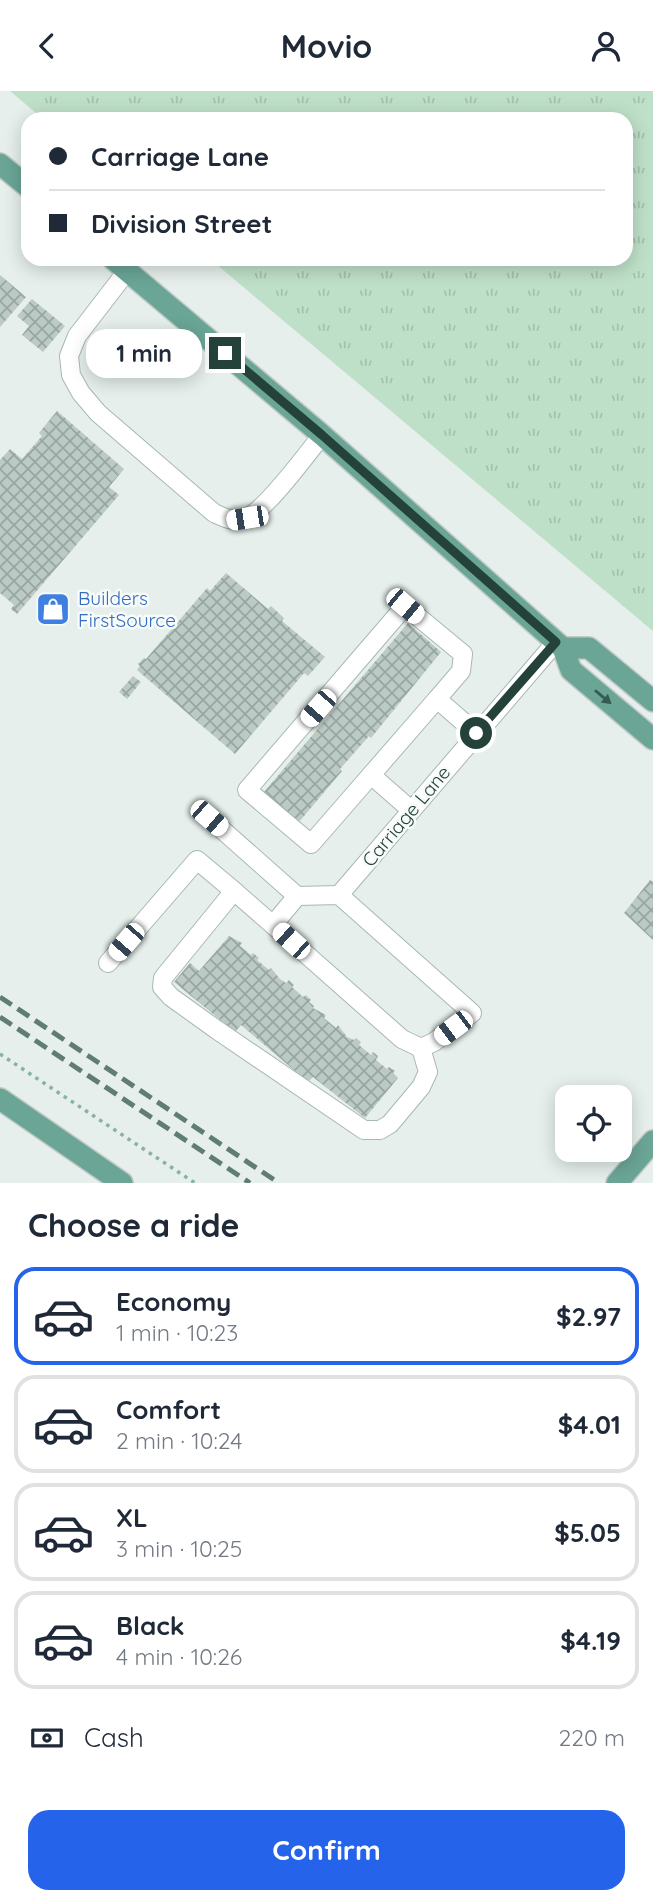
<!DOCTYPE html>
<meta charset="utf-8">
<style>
:root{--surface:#fff;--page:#f2f2f3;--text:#1f2937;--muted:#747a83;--line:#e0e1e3;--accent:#2563eb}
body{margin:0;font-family:Quicksand,sans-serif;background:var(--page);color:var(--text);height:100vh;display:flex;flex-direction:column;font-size:26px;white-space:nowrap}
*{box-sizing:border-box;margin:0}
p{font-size:23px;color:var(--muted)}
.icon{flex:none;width:38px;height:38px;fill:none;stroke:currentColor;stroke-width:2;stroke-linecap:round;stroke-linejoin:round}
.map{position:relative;height:1092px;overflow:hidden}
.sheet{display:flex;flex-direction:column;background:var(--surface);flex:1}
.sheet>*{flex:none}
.guide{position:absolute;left:21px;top:21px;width:612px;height:154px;border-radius:21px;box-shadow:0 4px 18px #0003;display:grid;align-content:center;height:154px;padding:0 28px;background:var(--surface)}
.controls{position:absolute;left:555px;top:994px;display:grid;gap:14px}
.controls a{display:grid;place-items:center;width:77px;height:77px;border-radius:14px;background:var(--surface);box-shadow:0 4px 18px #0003;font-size:35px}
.end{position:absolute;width:32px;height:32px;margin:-16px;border:9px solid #24423a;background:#fff;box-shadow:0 0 0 4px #fff}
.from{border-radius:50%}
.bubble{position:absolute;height:49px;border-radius:21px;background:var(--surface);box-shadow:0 4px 18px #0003;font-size:23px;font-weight:800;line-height:49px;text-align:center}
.car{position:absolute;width:21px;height:42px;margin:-21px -10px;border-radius:9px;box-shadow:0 0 5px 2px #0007;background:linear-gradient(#fff 24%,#345 0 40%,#fff 0 76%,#345 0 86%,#fff 0)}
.guide b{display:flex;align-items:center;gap:24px;height:66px;font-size:26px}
.guide b+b{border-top:2px solid var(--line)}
.guide i{width:18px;height:18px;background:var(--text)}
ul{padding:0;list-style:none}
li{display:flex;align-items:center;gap:21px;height:98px;margin:0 14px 10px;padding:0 14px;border:4px solid var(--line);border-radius:21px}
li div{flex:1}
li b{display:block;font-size:26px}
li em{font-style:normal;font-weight:800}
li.on{border-color:var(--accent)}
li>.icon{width:63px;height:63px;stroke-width:1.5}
h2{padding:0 28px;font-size:32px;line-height:84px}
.pay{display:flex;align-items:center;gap:18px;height:77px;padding:0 28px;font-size:26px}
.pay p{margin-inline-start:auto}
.action{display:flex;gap:14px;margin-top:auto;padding:14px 28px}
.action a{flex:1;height:80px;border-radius:21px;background:var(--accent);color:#fff;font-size:28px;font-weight:800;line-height:80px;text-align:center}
header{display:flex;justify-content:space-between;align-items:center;height:91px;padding:0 28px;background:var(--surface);font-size:32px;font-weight:800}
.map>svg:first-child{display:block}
.grass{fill:url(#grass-tufts)}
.building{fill:url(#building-cross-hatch)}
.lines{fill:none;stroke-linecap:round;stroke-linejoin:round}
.minor-casing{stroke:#a8b8b2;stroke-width:20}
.major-casing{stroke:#c2cac8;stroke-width:24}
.path{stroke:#86b3a5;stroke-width:3.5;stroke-dasharray:3.5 5;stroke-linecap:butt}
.minor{stroke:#fff;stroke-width:18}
.major{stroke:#6aa596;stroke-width:21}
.rail{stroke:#5f7d75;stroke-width:5;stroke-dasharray:14 7;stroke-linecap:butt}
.oneway{fill:#365b51}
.route{stroke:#24423a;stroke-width:9}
.labels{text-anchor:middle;stroke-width:5;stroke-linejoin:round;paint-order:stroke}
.shop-label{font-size:19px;fill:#366cbe;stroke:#f7fbf9;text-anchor:start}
.street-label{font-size:19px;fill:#24423a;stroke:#f7fbf9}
</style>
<header><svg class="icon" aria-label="back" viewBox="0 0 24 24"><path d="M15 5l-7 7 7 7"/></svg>Movio<svg class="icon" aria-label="person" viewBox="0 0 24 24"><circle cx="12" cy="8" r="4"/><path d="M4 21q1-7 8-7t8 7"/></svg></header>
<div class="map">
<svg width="653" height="1092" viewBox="0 0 653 1092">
<defs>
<pattern id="grass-tufts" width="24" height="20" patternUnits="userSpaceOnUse" patternTransform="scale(1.75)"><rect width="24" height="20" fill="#bfe0c8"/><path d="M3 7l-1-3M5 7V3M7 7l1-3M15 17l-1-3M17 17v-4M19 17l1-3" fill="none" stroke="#a4c1ad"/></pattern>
<pattern id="building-cross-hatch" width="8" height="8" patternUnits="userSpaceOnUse" patternTransform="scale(1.75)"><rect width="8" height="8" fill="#bbcac4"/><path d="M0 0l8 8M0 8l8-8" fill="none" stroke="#98a6a0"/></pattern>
</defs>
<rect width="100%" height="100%" fill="#e6efeb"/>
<path class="grass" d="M10 0H653V540L210 168H626V28H43Z"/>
<g class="building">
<path d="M0 184 26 206 0 236Z"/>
<path d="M32 208 65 235 43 261 22 244 29 235 17 225Z"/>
<path d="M57 320 124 378 109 396 119 404 17 523 11 518 14 514 0 502V369L10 358 22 368 42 345 39 342Z"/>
<path d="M226 482 268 518 271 515 284 527 282 530 325 566 308 585 304 582 235 663 137 579 140 575 138 573 144 567 146 568 207 497 210 500Z"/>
<path d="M408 532 441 561 371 647 369 645 340 678 342 680 299 731 264 701Z"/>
<path d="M133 585 141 591 127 608 119 601Z"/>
<path d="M650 789 653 791V849L624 822Z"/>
<path d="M229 845 242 852 240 855 251 864 253 862 259 867 257 869 269 879 271 877 280 888 286 892 289 889 294 894 292 896 303 906 306 904 311 909 309 911 314 915 313 917 326 924 324 927 336 937 338 934 347 946 354 949 356 947 361 951 359 954 371 964 373 961 378 965 376 969 387 978 389 976 395 980 393 982 398 987 365 1027 313 986 308 991 241 934 235 941 174 891 190 872 199 880Z"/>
</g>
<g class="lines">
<g class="minor-casing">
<g id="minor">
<path d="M127 180 77 245 69 265 71 284 81 302 98 322 214 422C225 427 234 432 246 427 265 420 307 363 322 344"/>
<path d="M371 684 311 753 247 699 405 515 463 563 461 580 437 608"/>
<path d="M411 719 371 684 437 608 476 642"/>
<path d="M209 727 297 805"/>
<path d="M339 804 472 922 434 951 421 957 402 948 273 834 297 805Z"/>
<path d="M339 804 556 551"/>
<path d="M273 834 234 800 163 887 162 896 171 906 217 939 364 1039H380L390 1033 421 996 428 981 421 957"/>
<path d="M108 872 197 769 234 800"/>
</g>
</g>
<g class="major-casing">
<g id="major">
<path d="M0 73 28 96"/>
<path d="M113 168 322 344 556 551 563 557 571 579 653 648"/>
<path d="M563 557H589L653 610"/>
<path d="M0 1008 122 1092"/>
<path d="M617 1092 653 1050"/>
</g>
</g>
<path class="path" d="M0 963 195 1092"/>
<use href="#minor" class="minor"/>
<use href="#major" class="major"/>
<g class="rail">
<path d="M0 906 279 1092"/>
<path d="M0 926 250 1092"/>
</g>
</g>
<defs><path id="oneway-solid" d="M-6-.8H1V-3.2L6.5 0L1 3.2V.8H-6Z" transform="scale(1.75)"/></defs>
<use class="oneway" href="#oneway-solid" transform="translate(603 606) rotate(40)"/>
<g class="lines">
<path class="route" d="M225 262 322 344 556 551 476 642"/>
</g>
<defs>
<g id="shop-square" transform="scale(1.75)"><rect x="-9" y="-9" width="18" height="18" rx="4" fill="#3f7fe0" stroke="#f7fbf9"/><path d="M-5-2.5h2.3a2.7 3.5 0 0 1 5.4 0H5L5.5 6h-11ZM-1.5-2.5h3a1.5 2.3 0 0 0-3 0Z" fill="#fff"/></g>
</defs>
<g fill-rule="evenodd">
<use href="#shop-square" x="53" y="518"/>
</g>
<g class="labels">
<g class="shop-label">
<text x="78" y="514">Builders<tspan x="78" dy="22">FirstSource</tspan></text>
</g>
<g class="street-label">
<text transform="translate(406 725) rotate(-50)" y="7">Carriage Lane</text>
</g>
</g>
</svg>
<div class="controls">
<a><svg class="icon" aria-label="locate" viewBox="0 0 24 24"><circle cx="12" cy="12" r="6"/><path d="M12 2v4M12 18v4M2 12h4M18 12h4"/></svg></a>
</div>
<i class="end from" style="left:476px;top:642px"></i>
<i class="end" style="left:225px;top:262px"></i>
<div class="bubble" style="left:86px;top:238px;width:116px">1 min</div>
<i class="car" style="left:247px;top:427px;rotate:261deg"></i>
<i class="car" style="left:405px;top:515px;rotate:130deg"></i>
<i class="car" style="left:318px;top:617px;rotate:221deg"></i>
<i class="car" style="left:209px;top:727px;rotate:131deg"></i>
<i class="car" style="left:291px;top:850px;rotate:312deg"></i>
<i class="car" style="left:126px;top:851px;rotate:221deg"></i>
<i class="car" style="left:453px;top:937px;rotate:233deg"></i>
<div class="guide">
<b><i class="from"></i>Carriage Lane</b>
<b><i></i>Division Street</b>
</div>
</div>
<section class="sheet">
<h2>Choose a ride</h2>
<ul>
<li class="on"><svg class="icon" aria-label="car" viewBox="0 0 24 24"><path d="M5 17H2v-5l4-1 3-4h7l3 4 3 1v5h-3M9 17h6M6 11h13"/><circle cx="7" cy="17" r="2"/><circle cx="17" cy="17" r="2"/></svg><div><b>Economy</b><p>1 min · 10:23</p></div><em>$2.97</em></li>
<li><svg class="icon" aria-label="car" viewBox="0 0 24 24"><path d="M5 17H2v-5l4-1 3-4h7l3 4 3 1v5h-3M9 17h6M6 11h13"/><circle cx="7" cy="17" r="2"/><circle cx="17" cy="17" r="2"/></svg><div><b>Comfort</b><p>2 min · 10:24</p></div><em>$4.01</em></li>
<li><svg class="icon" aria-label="car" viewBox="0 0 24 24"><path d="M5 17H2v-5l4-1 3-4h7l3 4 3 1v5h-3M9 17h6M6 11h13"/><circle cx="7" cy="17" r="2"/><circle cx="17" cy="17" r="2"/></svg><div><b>XL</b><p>3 min · 10:25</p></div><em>$5.05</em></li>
<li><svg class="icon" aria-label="car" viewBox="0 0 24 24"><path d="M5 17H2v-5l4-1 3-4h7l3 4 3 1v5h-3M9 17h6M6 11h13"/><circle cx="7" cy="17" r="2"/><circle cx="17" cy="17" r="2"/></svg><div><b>Black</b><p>4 min · 10:26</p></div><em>$4.19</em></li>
</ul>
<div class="pay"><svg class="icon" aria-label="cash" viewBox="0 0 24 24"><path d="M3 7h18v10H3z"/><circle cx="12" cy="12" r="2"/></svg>Cash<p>220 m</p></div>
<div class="action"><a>Confirm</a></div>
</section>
